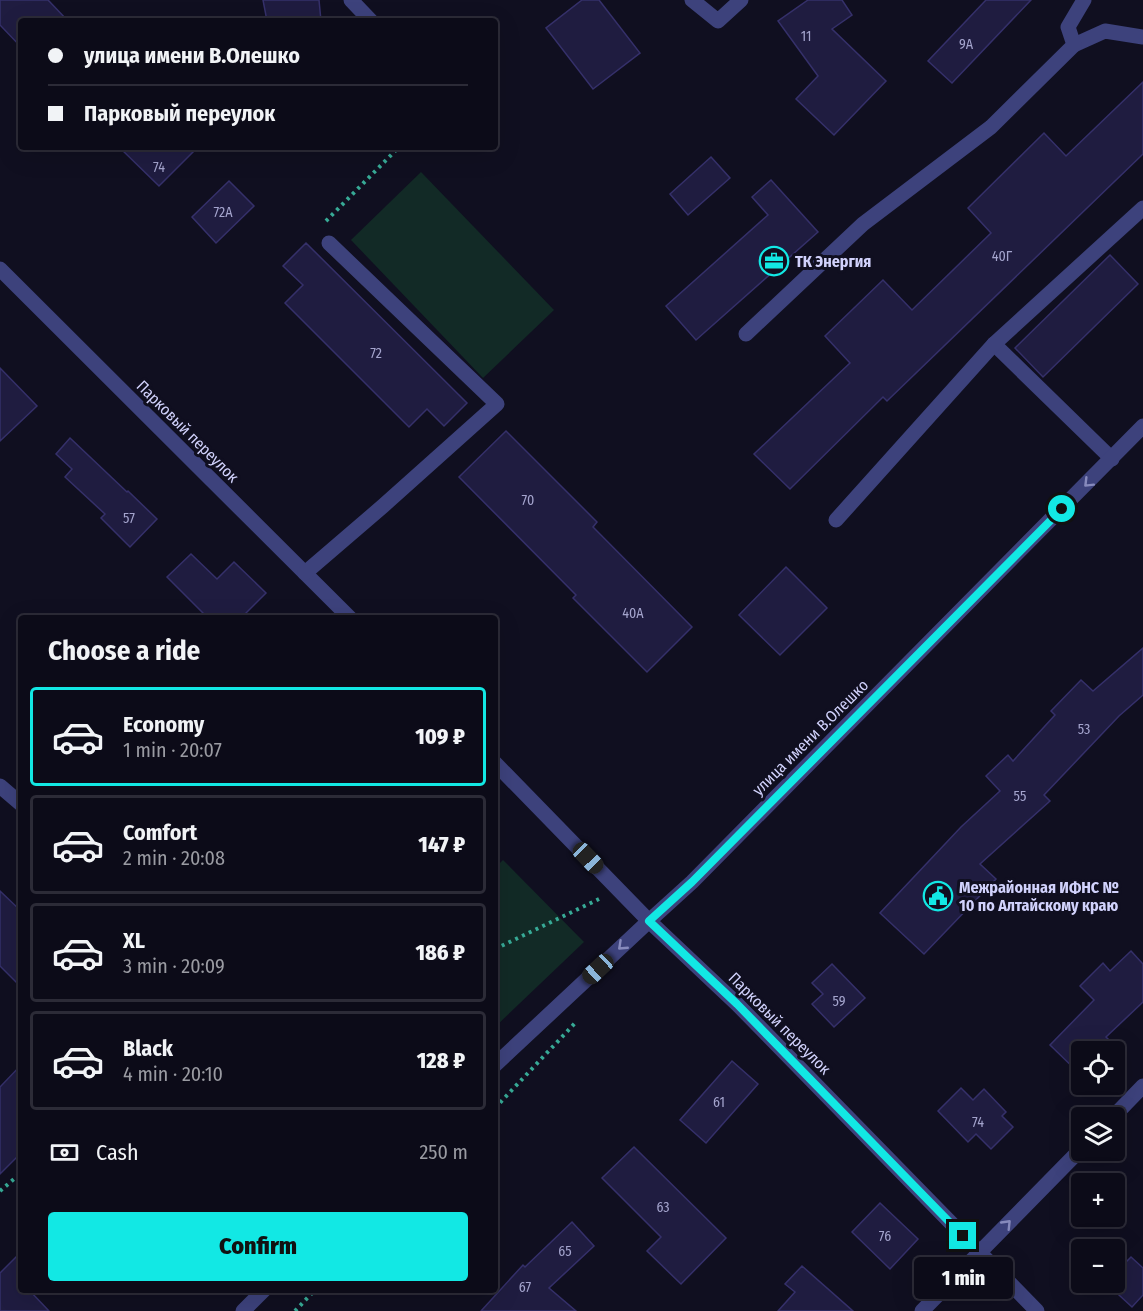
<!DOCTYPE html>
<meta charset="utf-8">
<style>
:root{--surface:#0c0b18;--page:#1a1925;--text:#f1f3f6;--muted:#9a9ba2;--line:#2c2b37;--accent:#12e8e4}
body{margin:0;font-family:"Fira Sans Condensed",sans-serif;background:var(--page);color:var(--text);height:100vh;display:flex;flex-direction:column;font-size:22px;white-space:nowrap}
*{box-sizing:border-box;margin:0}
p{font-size:20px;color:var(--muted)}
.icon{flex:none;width:33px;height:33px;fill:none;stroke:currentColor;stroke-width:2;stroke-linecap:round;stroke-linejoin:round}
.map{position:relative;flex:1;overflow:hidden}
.drawer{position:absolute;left:18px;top:615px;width:480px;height:678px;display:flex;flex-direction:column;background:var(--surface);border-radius:6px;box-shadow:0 6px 24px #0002,0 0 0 2px var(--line)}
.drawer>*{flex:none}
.guide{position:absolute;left:18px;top:18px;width:480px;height:132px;border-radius:6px;box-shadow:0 6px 24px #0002,0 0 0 2px var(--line);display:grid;align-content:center;height:132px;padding:0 30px;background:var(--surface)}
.tools{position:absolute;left:1071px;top:1041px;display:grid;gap:12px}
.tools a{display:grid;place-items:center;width:54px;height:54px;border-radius:6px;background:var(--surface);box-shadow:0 6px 24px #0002,0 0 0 2px var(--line);font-size:30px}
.end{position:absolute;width:27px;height:27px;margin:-14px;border:8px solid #12e8e4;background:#111;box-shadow:0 0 0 3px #111}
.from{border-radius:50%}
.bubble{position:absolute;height:42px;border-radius:6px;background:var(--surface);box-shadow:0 6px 24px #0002,0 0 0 2px var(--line);font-size:20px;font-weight:800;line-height:42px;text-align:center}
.car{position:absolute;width:18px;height:36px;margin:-18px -9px;border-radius:8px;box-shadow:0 0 4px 2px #0007;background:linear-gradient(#222 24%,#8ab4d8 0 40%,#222 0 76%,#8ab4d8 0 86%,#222 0)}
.guide b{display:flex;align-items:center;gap:21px;height:57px;font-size:22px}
.guide b+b{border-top:2px solid var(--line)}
.guide i{width:15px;height:15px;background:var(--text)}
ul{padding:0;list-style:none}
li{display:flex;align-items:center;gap:18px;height:99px;margin:0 12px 9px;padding:0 18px;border:3px solid var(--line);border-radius:6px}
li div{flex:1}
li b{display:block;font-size:22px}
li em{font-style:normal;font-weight:800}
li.on{border-color:var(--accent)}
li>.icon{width:54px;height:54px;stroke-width:1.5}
h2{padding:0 30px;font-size:27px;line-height:72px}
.pay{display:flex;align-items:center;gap:15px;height:66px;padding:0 30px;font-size:22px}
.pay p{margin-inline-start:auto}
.primary-button{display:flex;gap:12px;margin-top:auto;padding:12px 30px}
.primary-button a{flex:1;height:69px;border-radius:6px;background:var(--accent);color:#111;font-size:24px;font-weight:800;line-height:69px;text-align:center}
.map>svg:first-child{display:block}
.green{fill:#122a26}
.building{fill:#1f1c40;stroke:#35306a;stroke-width:1.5}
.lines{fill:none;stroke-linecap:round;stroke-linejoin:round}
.path{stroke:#37aa96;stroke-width:4;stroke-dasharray:3 4.5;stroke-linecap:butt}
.minor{stroke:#3d427c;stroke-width:15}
.oneway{stroke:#878abc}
.route{stroke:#12e8e4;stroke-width:8}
.labels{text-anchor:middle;stroke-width:6;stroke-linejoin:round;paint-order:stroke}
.number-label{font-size:14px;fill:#a4a4cd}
.poi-label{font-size:16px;font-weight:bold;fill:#d1d2fc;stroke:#100f20;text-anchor:start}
.street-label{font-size:16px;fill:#d1d2fc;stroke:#100f20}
</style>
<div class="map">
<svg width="1143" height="1311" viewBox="0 0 1143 1311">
<rect width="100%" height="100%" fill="#100f20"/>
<g class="green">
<path d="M421 172 554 310 483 378 351 240Z"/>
<path d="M503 860 584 942 495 1027V868Z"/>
</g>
<g class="building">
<path d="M0 0H48L68 21H21V47L0 25Z"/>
<path d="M263 0H319L321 21H267Z"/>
<path d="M582 0H599L640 53 593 89 546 28Z"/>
<path d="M808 0H842L852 15 832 29 886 81 834 135 796 99 818 76 778 21Z"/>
<path d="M986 0H1031L952 83 928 61Z"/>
<path d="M1143 82V154L887 401 883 397 790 489 754 454 850 363 825 336 883 280 912 310 991 233 968 208 1044 133 1066 156Z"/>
<path d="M119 147H198L159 186Z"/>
<path d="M711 157 730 178 688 215 670 194Z"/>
<path d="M771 180 818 232 696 340 666 306 768 215 752 197Z"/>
<path d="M229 181 254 206 216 243 192 217Z"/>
<path d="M306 243 467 403 444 426 427 409 409 427 285 303 303 285 283 266Z"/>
<path d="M1110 255 1138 284 1043 377 1015 348Z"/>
<path d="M0 368 37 406 0 441Z"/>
<path d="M506 431 597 522 593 527 692 627 647 672 573 598 576 595 459 477Z"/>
<path d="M70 438 127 492 128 491 157 519 130 547 101 518 105 514 65 477 72 469 56 454Z"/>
<path d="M191 554 217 579 234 562 266 593 241 618H208L167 577Z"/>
<path d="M786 567 827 608 780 655 739 615Z"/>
<path d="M1143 648V695L1119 716 1044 795 1050 801 980 864 996 879 924 954 880 913 961 827 1000 791 986 776 1008 755 1013 761 1055 715 1051 711 1081 680 1093 691Z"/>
<path d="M0 891 21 911V987L0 966Z"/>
<path d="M1131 951 1143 964V1002L1106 1037 1110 1041 1099 1052H1082V1076L1050 1045 1094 1000 1080 986 1103 963 1110 971Z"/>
<path d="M832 964 865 998 834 1027 812 1004 823 994 812 983Z"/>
<path d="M732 1061 758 1084 706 1143 680 1120Z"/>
<path d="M21 1065V1153L0 1174V1087Z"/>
<path d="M961 1088 973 1100 984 1089 1006 1112 1002 1116 1013 1127 991 1149 976 1134 968 1142 938 1111Z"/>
<path d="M634 1147 726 1238 681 1284 647 1251 661 1237 602 1178Z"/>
<path d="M880 1203 918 1239 890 1269 852 1232Z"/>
<path d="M572 1222 594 1246 549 1288 576 1311H481L523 1265 525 1267Z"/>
<path d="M21 1252V1290H29L49 1311H0V1273Z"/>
<path d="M1131 1257 1143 1268V1295L1132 1307 1106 1283 1114 1282V1274Z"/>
<path d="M802 1266 853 1311H778L795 1292 785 1284Z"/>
</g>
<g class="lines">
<g class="path">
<path d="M326 221 399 147"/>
<path d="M495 949 599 899"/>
<path d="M495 1108 577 1021"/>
<path d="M0 1191 21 1173"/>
<path d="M295 1311 315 1290"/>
</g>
<g class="minor">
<path d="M351 0 371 21"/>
<path d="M692 0 718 21 741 0"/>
<path d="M1074 45 1105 31 1143 37"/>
<path d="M0 269 350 618"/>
<path d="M746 334 863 224 991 127 1074 45 1068 27 1084 0"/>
<path d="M994 344 1112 459"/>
<path d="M836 520 994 344 1143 208"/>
<path d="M305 573 383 506 497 404 329 243"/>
<path d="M495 763 649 921 737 1004 1037 1311"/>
<path d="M0 786 21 804"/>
<path d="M495 1065 649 921 692 882 1143 426"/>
<path d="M1112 1118 1143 1086"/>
<path d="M243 1311 264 1290"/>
<path d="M922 1311 1082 1148"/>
</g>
</g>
<defs><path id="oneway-chevron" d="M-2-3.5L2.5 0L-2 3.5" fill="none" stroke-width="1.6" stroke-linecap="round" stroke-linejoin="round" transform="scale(1.5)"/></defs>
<g class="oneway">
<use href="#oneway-chevron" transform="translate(1088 483) rotate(135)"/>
<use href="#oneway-chevron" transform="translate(622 946) rotate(137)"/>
<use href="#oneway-chevron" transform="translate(1007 1224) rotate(-46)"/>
</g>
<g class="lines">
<path class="route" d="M963 1236 737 1004 649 921 692 882 1062 509"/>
</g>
<defs>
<g id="office-ring" transform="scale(1.5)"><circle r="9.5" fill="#100f20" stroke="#12e8e4" stroke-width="1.5"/><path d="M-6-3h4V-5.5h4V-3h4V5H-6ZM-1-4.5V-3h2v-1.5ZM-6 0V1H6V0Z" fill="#12e8e4"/></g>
<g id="civic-ring" transform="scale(1.5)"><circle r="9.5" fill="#100f20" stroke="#12e8e4" stroke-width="1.5"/><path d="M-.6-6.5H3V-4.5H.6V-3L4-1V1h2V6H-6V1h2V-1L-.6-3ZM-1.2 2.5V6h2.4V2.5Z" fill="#12e8e4"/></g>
</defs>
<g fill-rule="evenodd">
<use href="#office-ring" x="774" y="261"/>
<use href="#civic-ring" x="938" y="896"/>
</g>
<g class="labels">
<g class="number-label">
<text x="806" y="41">11</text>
<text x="966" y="49">9А</text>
<text x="159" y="172">74</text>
<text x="223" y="217">72А</text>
<text x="1002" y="261">40Г</text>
<text x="376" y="358">72</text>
<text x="528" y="505">70</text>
<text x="129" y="523">57</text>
<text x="633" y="618">40А</text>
<text x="1084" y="734">53</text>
<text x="1020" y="801">55</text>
<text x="839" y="1006">59</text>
<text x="719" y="1107">61</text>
<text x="978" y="1127">74</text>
<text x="663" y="1212">63</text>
<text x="885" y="1241">76</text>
<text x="565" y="1256">65</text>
<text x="525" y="1292">67</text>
</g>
<g class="poi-label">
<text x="795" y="267">ТК Энергия</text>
<text x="959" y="893">Межрайонная ИФНС №<tspan x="959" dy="18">10 по Алтайскому краю</tspan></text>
</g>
<g class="street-label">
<text transform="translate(188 431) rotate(45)" y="6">Парковый переулок</text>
<text transform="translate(810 737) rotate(-45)" y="6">улица имени В.Олешко</text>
<text transform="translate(780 1023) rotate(45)" y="6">Парковый переулок</text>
</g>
</g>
</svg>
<div class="tools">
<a><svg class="icon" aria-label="locate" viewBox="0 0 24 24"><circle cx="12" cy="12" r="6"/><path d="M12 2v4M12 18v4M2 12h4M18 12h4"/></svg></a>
<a><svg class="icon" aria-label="layers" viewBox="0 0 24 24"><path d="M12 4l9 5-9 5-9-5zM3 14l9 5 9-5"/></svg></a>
<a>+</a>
<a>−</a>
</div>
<i class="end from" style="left:1062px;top:509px"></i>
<i class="end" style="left:963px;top:1236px"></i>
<div class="bubble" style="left:914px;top:1257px;width:99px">1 min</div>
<i class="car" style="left:588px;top:858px;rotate:136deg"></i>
<i class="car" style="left:598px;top:969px;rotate:227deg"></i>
<div class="guide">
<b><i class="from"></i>улица имени В.Олешко</b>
<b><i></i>Парковый переулок</b>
</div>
<section class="drawer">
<h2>Choose a ride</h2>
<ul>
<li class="on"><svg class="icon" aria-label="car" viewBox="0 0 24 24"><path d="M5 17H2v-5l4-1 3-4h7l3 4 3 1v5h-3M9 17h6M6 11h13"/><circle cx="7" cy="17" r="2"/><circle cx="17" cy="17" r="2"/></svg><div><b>Economy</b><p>1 min · 20:07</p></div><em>109 ₽</em></li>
<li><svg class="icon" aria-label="car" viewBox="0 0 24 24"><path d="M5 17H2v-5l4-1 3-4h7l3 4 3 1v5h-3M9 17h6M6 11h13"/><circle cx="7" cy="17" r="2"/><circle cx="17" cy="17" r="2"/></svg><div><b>Comfort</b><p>2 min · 20:08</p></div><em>147 ₽</em></li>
<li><svg class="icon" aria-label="car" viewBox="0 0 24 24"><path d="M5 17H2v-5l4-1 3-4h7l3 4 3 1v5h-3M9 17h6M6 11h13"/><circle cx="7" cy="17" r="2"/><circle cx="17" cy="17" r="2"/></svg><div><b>XL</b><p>3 min · 20:09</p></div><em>186 ₽</em></li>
<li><svg class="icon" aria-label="car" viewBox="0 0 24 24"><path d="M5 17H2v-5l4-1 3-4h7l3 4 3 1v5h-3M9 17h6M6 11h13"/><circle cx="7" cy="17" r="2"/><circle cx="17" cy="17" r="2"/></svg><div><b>Black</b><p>4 min · 20:10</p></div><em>128 ₽</em></li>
</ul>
<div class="pay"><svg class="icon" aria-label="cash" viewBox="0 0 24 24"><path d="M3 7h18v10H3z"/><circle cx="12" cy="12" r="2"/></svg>Cash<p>250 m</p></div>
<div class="primary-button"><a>Confirm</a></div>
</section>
</div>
